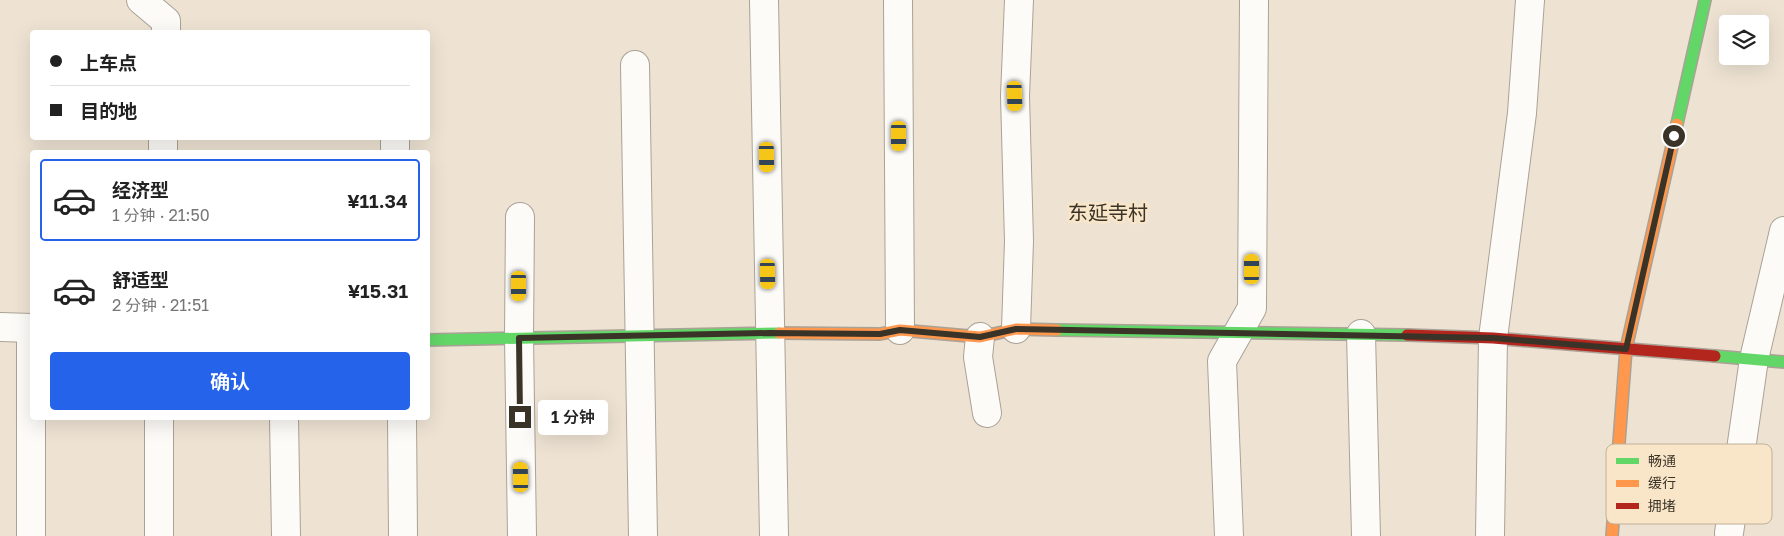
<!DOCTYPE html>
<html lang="zh">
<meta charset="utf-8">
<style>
:root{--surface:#fff;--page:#f6f6f6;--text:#222;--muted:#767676;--line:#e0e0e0;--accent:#2563eb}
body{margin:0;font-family:"Golos Text","Noto Sans SC",sans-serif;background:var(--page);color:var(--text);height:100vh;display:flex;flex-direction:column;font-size:19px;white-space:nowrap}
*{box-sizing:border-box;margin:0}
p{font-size:16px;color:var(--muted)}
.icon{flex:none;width:28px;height:28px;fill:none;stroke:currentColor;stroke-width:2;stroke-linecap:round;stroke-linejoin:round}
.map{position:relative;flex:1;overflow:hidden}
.sheet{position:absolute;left:30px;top:150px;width:400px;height:270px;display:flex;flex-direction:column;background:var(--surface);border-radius:5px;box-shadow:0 5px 20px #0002}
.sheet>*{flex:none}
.banner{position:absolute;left:30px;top:30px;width:400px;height:110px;border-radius:5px;box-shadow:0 5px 20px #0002;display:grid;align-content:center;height:110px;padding:0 20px;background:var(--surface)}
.controls{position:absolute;left:1719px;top:15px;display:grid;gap:10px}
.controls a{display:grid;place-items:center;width:50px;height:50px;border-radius:5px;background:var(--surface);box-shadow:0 5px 20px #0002;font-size:25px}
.end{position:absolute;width:22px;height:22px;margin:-11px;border:6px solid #3a3327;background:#fff;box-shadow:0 0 0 2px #fff}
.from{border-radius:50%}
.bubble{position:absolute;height:35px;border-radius:5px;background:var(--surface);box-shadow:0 5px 20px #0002;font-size:16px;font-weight:600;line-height:35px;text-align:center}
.car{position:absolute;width:15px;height:30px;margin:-15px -8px;border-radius:6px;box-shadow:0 0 4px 1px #0007;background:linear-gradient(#f5c518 24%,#345 0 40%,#f5c518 0 76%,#345 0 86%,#f5c518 0)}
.banner b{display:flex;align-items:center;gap:18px;height:48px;font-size:19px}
.banner b+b{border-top:1px solid var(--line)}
.banner i{width:12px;height:12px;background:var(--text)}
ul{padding:9px 0 0;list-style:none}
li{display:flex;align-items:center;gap:15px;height:82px;margin:0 10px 8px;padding:0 10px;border:2px solid transparent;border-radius:5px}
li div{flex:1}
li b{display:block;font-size:19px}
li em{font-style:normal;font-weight:600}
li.current{border-color:var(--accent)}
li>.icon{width:45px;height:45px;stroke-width:1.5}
.cta{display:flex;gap:10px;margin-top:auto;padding:10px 20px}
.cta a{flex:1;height:58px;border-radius:5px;background:var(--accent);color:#fff;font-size:20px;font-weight:600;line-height:58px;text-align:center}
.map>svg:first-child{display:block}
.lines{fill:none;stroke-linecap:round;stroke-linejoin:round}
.street-casing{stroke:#aaa296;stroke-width:30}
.fast-casing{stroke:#aaa296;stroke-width:14}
.slow-casing{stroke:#aaa296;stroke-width:14}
.jam-casing{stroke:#aaa296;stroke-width:14}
.street{stroke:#fcfbf8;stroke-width:28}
.fast{stroke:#63d668;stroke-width:11}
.slow{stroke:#ff974d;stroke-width:11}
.jam{stroke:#b3261e;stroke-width:11}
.route{stroke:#3a3327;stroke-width:6}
.labels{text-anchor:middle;stroke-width:5;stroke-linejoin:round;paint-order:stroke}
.quarter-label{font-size:20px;fill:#3a3327;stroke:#f9e6c8}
.key{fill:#f9e6c8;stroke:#c0b098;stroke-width:1}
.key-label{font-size:14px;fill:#3a3327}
</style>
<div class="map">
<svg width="1784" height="536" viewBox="0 0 1784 536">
<rect width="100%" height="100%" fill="#eee3d3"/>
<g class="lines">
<g class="street-casing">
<g id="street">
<path d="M141 0 166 21V32"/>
<path d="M764 0 774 536"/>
<path d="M898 0 900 330"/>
<path d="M635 65 643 536"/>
<path d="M395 138V152"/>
<path d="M163 152V138"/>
<path d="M520 217 519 338 522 536"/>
<path d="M0 327 32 328"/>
<path d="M1016 329 1019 241 1015 96 1019 0"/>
<path d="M1361 334 1366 536"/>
<path d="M980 337 978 357 987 413"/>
<path d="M284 418 286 536"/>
<path d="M402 418 403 536"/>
<path d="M1729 533 1754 359 1784 231"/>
<path d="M31 536V328"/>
<path d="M159 536V418"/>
<path d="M1229 536 1222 361 1252 308 1254 0"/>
<path d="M1490 536 1493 338 1522 113 1530 0"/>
</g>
</g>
<g class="fast-casing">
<g id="fast">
<path d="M1677 124 1705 0"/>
<path d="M1057 330 1407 335"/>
<path d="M428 340 779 333"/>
<path d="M1715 356 1784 362"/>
</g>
</g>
<g class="slow-casing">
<g id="slow">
<path d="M779 333 880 334 900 330 980 337 1016 329 1057 330"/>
<path d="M1612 536 1626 349 1677 124"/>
</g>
</g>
<g class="jam-casing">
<path id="jam" d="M1407 335 1493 338 1715 356"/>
</g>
<use href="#street" class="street"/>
<use href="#fast" class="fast"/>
<use href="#slow" class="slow"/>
<use href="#jam" class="jam"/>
</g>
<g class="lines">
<path class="route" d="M520 417 519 338 769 333 880 334 900 330 980 337 1016 329 1493 338 1626 349 1674 136"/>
</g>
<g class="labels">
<g class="quarter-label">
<text x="1108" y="220">东延寺村</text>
</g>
</g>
<rect x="1606" y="444" width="166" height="80" rx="8" class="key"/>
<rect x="1616" y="458" width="23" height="6" fill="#63d668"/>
<rect x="1616" y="480" width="23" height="7" fill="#ff974d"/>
<rect x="1616" y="503" width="23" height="6" fill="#b3261e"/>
<g class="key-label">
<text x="1648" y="466">畅通</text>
<text x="1648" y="488">缓行</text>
<text x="1648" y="511">拥堵</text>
</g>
</svg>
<div class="controls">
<a><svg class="icon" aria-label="layers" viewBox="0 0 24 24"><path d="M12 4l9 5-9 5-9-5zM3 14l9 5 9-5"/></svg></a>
</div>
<i class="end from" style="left:1674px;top:136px"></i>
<i class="end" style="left:520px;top:417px"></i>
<div class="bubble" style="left:538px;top:400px;width:70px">1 分钟</div>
<i class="car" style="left:1015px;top:96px;rotate:178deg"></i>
<i class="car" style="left:899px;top:136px;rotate:180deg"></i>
<i class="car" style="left:767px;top:157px;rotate:179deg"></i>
<i class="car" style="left:1252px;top:269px;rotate:0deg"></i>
<i class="car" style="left:768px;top:274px;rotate:179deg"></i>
<i class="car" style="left:519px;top:286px;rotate:180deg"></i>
<i class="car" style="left:521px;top:477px;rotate:359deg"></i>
<div class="banner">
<b><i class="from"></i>上车点</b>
<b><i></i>目的地</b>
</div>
<section class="sheet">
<ul>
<li class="current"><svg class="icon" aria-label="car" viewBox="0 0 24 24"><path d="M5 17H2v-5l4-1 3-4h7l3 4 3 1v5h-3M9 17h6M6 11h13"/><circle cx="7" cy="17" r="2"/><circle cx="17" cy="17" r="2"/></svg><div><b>经济型</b><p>1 分钟 · 21:50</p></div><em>¥11.34</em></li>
<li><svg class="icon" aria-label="car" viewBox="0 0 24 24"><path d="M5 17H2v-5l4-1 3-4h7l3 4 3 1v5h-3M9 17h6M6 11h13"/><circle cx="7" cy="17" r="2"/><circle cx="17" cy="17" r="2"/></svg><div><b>舒适型</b><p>2 分钟 · 21:51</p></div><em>¥15.31</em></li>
</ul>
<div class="cta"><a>确认</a></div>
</section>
</div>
